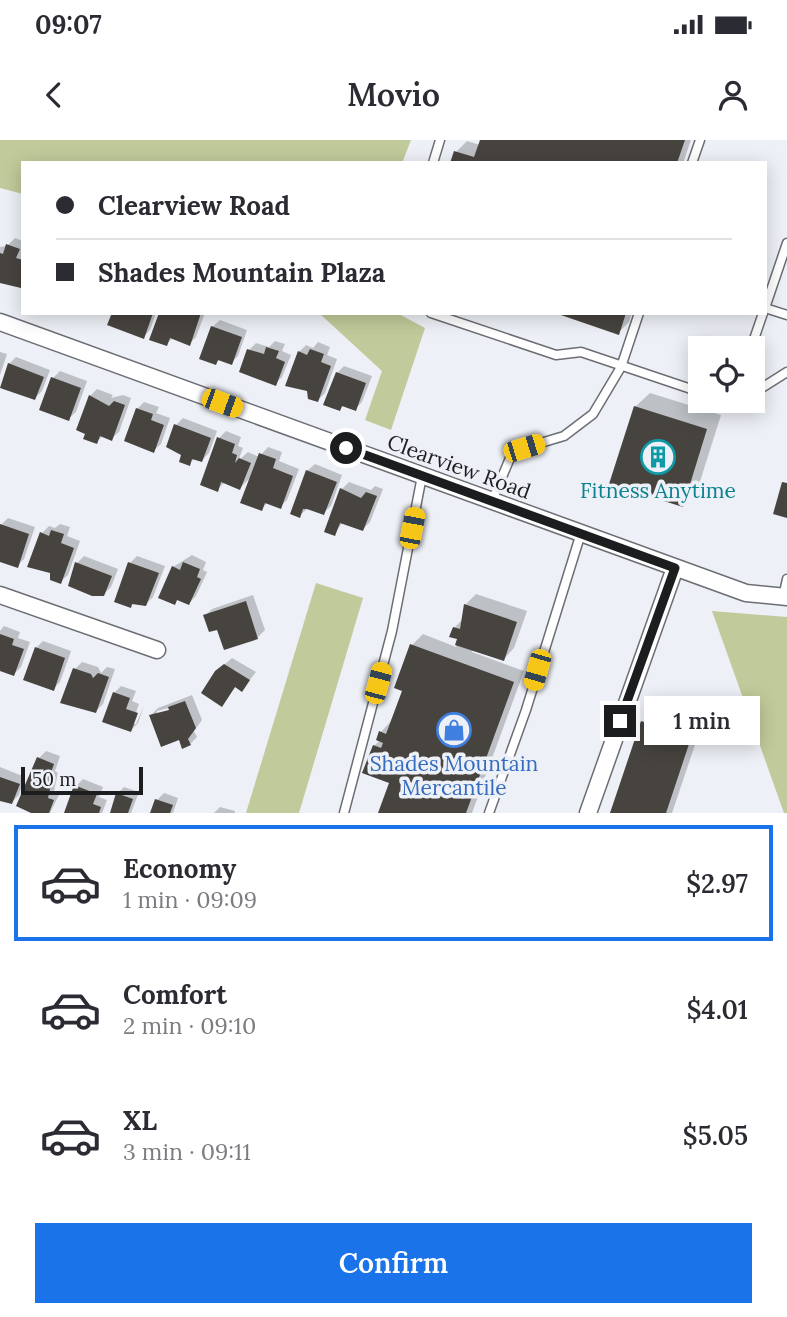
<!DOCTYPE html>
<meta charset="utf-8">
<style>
:root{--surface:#fff;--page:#f2f2f3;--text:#2b2b33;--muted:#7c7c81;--line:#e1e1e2;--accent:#1a73e8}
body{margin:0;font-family:Lora,serif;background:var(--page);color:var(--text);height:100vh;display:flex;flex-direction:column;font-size:26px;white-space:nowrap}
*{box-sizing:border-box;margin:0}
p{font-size:23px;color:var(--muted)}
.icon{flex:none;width:38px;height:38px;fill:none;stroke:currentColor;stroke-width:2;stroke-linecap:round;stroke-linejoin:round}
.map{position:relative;height:673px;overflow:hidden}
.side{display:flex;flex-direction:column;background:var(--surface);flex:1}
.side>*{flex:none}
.guide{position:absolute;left:21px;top:21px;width:746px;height:154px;border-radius:0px;box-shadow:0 4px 18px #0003;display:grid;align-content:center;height:154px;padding:0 35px;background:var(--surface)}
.tools{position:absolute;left:688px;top:196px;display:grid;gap:14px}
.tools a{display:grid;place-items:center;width:77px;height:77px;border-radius:0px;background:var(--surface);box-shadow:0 4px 18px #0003;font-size:35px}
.scale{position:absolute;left:21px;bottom:18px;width:122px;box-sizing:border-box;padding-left:7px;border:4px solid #1c1d1f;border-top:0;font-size:19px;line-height:24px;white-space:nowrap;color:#1c1d1f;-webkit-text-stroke:5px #edf0f6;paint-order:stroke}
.end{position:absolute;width:32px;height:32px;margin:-16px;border:9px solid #1c1d1f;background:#fff;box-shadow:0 0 0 4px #fff}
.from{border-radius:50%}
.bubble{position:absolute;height:49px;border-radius:0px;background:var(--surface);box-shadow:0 4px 18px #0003;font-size:23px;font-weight:600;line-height:49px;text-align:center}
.car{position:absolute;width:21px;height:42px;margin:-21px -10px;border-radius:9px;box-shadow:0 0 5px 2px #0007;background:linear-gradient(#f5c518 24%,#345 0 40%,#f5c518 0 76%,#345 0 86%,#f5c518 0)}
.guide b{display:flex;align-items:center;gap:24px;height:66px;font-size:26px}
.guide b+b{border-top:2px solid var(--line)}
.guide i{width:18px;height:18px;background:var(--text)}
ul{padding:12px 0 0;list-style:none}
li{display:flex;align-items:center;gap:21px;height:116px;margin:0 14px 10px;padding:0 21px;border:4px solid transparent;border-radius:0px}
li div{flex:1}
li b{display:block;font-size:26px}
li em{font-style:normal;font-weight:600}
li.active{border-color:var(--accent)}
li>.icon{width:63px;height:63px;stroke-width:1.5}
.action{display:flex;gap:14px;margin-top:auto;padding:14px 35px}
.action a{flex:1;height:80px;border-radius:0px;background:var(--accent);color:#fff;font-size:28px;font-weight:600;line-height:80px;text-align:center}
.status{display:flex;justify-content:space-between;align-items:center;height:49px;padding:0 35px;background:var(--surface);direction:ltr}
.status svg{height:19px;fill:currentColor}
header{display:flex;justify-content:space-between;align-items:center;height:91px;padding:0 35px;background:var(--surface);font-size:32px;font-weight:600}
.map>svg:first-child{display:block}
.green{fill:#c0ca9a}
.shadow{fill:#0003;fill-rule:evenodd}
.building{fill:#47433f}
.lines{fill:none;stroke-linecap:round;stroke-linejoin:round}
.lane-casing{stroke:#6c6e74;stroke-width:11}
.street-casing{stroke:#6c6e74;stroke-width:19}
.lane{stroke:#fff;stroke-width:8}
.street{stroke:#fff;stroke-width:16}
.route{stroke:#1c1d1f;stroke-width:9}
.labels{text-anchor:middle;stroke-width:7;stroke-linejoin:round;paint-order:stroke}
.street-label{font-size:21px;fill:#1c1d1f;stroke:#edf0f6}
.culture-label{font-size:21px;fill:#0d838f;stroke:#edf0f6}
.shop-label{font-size:21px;fill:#366cbe;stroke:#edf0f6}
</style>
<div class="status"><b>09:07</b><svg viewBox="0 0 49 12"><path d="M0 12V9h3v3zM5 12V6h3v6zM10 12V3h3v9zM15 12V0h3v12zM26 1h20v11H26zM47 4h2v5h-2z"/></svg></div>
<header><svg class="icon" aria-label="back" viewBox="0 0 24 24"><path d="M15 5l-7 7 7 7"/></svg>Movio<svg class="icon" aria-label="person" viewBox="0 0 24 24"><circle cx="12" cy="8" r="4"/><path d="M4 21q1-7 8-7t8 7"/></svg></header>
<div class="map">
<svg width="787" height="673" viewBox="0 0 787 673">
<rect width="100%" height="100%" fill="#edf0f6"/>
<g class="green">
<path d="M0 0H411L402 23H23V54L0 48Z"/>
<path d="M319 173H397L425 188 391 290 365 280 382 231Z"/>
<path d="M316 443 363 458 299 673H246Z"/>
<path d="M712 471 787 477V673H784Z"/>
</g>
<g class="shadow">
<path d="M482 0H691L683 23H452L456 12 467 1 480 5Z"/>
<path d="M15 98 23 101 21 146 0 139V107L7 106Z"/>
<path d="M114 173H156L150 190 143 197Z"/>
<path d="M161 173H205L196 197 189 204 173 198 166 204Z"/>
<path d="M560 173H632L629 182 618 193Z"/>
<path d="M220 180 247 190 238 216 231 223 220 219 216 223 212 187Z"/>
<path d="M275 201 285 204 282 211 291 215 282 237 275 244 249 210 256 203 269 207Z"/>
<path d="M318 202 330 207 327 215 337 219 325 253 318 260 309 250 299 212 306 205 313 208Z"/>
<path d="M0 212 7 214 0 235Z"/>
<path d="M16 217 50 230 42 251 35 258 9 224Z"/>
<path d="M344 226 372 236 362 262 355 269 344 265 340 269 337 233Z"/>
<path d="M60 231 87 241 76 272 68 279 53 238Z"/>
<path d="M97 249 113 255 111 258 123 255 131 258 119 292 111 299 103 296 96 302 90 256Z"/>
<path d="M650 253 721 275 697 351 682 365 635 267Z"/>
<path d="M144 262 159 267 156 273 170 278 161 304 153 311 137 269Z"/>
<path d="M183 278 217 291 209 313 202 320 195 318 189 324 176 285Z"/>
<path d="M226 291 241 297 238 306 243 308 238 321 248 312 259 317 268 307 282 312 279 321 299 329 287 360 280 367 268 362 261 369 253 335 240 348 225 342 217 350 219 298Z"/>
<path d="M315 324 342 335 331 366 323 373 307 369 299 376 307 331Z"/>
<path d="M349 342 371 350 375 346 383 349 370 382 363 389 343 382 334 394 326 391 342 349Z"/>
<path d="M8 378 35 387 24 419 17 426 0 420V386Z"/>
<path d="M60 384 70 387 67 396 80 401 68 435 60 442 42 393 49 386 55 388Z"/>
<path d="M192 415 206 422 203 430 207 432 196 456 189 463 178 459 175 463 173 427Z"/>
<path d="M84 416 118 429 111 447 104 454 77 423Z"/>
<path d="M137 416 165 426 153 457 146 464 134 463 131 466 130 423Z"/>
<path d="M476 454 527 471 514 508 504 519 473 509 472 512 524 531 472 673H380L392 642 374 606 380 600 381 592 391 581 404 550 412 505 423 494 456 507 459 498 454 488 463 479 465 465Z"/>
<path d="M253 455 265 490 257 498 205 476 212 469Z"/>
<path d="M4 486 20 492 18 498 30 502 21 527 14 534 0 529V491Z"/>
<path d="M43 501 71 511 60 542 53 549 36 508Z"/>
<path d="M232 518 256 532 242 550 236 546 222 564 216 532Z"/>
<path d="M82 522 98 527 101 533 107 527 115 529 103 564 96 571 75 529Z"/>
<path d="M121 546 136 551 132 561 139 564 132 584H136L144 566 138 583 131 590 114 553Z"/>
<path d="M192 555 202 580 194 591 197 597 190 604 151 575 158 568ZM177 566 178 569 157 574V571Z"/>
<path d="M654 571 673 578 671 584 699 593 672 673H612L643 582Z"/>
<path d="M46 611 60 616 55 631 58 633 54 651 60 653 50 673H39V618Z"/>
<path d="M0 627 25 637 19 655 12 662 0 661Z"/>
<path d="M83 639 103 647 99 657 107 660 102 673H66L76 646Z"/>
<path d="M124 647 139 652 131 673H111L117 654Z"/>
<path d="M164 653 178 658 173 673H152L157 660Z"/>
<path d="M220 667 235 671V673H214Z"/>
</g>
<g class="building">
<path d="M480 0H685L677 23H450L454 11 474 17Z"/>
<path d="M6 104 20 109 16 118 23 120 21 148 0 143V113L3 114Z"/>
<path d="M112 173H153L144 199 107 185Z"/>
<path d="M159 173H201L190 206 170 198 167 206 149 200Z"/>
<path d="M555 173H626L619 195Z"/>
<path d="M211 186 242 197 232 225 218 220 216 225 199 219Z"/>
<path d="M266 207 279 211 276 218 285 222 276 246 239 232 247 209 264 214Z"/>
<path d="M310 209 324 214 321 222 331 226 318 262 308 259 307 251 285 246 298 211 307 215Z"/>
<path d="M8 223 44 237 35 260 0 248Z"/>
<path d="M336 232 366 243 356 271 342 266 340 271 323 265Z"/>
<path d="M51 237 81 248 69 281 39 270Z"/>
<path d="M89 255 109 266 114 261 125 265 112 301 100 296 97 304 83 299 85 294 76 290Z"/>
<path d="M634 266 707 289 683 367 609 344Z"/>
<path d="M136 268 153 274 151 280 164 285 154 313 124 301Z"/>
<path d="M174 284 211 298 202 322 192 319 190 326 179 322 181 315 166 307Z"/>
<path d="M217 297 235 304 232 313 237 315 235 323 239 318 251 323 240 350 221 342 218 352 200 345Z"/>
<path d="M259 313 276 319 273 328 293 336 281 369 265 363 262 371 240 363Z"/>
<path d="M306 330 337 342 324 375 307 369H303L300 378 290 374Z"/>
<path d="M782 342 787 343V378L773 374Z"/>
<path d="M340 348 361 358 366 352 377 356 363 391 340 383 335 396 324 392Z"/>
<path d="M0 384 29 394 18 428 0 422Z"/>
<path d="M51 390 64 394 61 403 74 408 61 444 50 440V433L27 427 40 392 49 396Z"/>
<path d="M75 422 112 436 104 456H92L68 446Z"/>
<path d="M128 422 159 433 146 466 132 464 131 468 114 462Z"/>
<path d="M183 422 200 429 197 437 201 439 189 465 177 460 175 465 158 458 172 426 180 430Z"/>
<path d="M246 461 258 499 224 510 217 490 209 492 203 475Z"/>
<path d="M464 464 517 482 504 521 455 505 457 499 449 497 453 487 460 489Z"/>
<path d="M0 494 14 499 12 505 24 509 14 536 0 531Z"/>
<path d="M410 504 514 542 466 673H378L389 643 362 633 373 605 381 608 383 603 376 600 379 591 386 594 402 551 394 548Z"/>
<path d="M35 507 65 518 54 551 23 540Z"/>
<path d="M224 524 250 540 242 552 235 547 222 567 201 553 215 531Z"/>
<path d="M73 528 91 534 93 538 98 533 109 537 96 573 60 563Z"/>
<path d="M113 552 130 558 126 569 138 573 131 592 102 582Z"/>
<path d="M185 561 196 588 188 599 191 605 182 609 179 600 161 607 149 575 169 570 168 567Z"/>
<path d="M641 581 663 589 662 595 689 604 666 673H610Z"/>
<path d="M37 617 54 624 49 638 52 640 48 658 54 660 49 673H31L16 666Z"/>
<path d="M0 637 20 644 12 664 0 661Z"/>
<path d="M74 645 97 654 93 664 101 667 99 673H64Z"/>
<path d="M116 653 133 659 128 673H110Z"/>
<path d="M155 659 173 665 170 673H150Z"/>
</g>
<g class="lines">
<g class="lane-casing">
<g id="lane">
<path d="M433 23 440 0"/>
<path d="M692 23 700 0"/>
<path d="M765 168 787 103"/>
<path d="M765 168 787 175"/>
<path d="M431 173 556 215 581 212 700 252"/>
<path d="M751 208 763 173"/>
<path d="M752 254 787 232"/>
<path d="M728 261H734"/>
<path d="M492 361 510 318 524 308 564 296 593 274 621 227 639 173"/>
<path d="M783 457 787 439"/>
<path d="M344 673 392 491 422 336"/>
<path d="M489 673 526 570 581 393"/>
</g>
</g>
<g class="street-casing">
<g id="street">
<path d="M0 182 746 453 787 457"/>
<path d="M0 455 157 510"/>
<path d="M588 673 675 428"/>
</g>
</g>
<use href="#lane" class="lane"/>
<use href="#street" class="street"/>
</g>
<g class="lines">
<path class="route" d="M346 308 675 428 620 581"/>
</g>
<defs>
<g id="building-ring" transform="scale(1.75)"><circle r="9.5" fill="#edf0f6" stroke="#0f9aa8" stroke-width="1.5"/><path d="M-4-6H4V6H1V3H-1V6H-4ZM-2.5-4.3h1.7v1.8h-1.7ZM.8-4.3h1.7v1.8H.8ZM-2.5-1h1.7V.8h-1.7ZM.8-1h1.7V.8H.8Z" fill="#0f9aa8"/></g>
<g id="shop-ring" transform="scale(1.75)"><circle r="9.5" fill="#edf0f6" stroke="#3f7fe0" stroke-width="1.5"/><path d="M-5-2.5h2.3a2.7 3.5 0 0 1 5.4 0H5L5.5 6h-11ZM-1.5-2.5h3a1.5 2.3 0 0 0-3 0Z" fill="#3f7fe0"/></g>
</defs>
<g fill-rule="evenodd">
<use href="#building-ring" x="658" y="317"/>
<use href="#shop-ring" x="454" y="590"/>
</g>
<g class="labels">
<g class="street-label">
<text transform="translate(459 327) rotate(20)" y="7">Clearview Road</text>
</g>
<g class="culture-label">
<text x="658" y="358">Fitness Anytime</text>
</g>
<g class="shop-label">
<text x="454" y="631">Shades Mountain<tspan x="454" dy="24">Mercantile</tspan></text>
</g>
</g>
</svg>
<div class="tools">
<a><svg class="icon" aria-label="locate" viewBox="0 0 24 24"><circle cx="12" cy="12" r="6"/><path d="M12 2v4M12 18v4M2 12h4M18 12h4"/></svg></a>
</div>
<div class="scale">50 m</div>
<i class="end from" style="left:346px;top:308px"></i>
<i class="end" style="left:620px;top:581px"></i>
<div class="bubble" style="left:644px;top:556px;width:116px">1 min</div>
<i class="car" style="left:222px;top:263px;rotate:110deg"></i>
<i class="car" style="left:524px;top:308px;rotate:73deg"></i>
<i class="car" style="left:412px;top:388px;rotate:11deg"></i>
<i class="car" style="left:537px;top:530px;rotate:196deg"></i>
<i class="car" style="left:378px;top:543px;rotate:15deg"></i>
<div class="guide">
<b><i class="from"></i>Clearview Road</b>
<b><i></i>Shades Mountain Plaza</b>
</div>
</div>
<section class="side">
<ul>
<li class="active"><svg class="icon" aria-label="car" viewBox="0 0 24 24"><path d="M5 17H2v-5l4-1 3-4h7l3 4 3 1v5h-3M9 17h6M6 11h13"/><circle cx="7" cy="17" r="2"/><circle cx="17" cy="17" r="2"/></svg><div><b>Economy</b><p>1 min · 09:09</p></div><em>$2.97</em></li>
<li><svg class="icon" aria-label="car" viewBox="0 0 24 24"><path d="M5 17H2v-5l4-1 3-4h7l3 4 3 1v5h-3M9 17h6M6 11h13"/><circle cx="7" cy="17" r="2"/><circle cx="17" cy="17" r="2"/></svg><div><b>Comfort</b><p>2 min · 09:10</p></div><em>$4.01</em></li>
<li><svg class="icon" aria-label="car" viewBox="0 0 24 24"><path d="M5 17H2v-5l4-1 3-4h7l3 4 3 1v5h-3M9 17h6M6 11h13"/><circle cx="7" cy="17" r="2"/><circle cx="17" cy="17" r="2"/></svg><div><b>XL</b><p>3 min · 09:11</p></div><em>$5.05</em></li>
</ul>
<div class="action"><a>Confirm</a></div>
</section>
